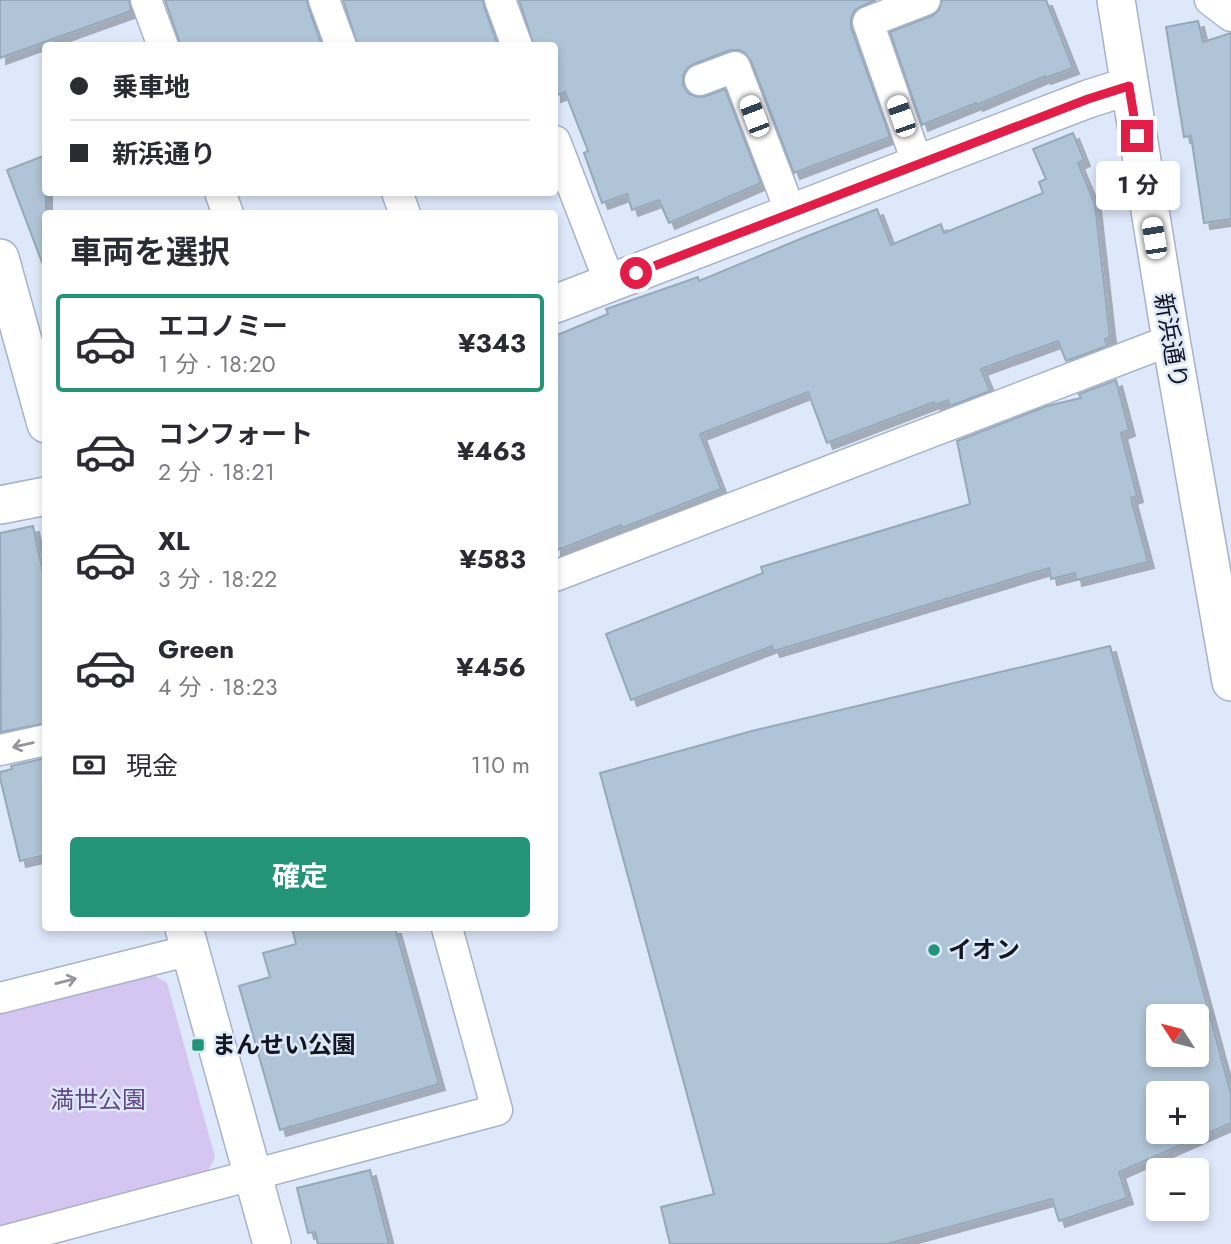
<!DOCTYPE html>
<html lang="ja">
<meta charset="utf-8">
<style>
:root{--surface:#fff;--page:#f2f2f3;--text:#2b2b33;--muted:#7c7c81;--line:#e1e1e2;--accent:#239477}
body{margin:0;font-family:Jost,"Noto Sans JP",sans-serif;background:var(--page);color:var(--text);height:100vh;display:flex;flex-direction:column;font-size:26px;white-space:nowrap}
*{box-sizing:border-box;margin:0}
p{font-size:23px;color:var(--muted)}
.icon{flex:none;width:38px;height:38px;fill:none;stroke:currentColor;stroke-width:2;stroke-linecap:round;stroke-linejoin:round}
.map{position:relative;flex:1;overflow:hidden}
.panel{position:absolute;left:42px;top:210px;width:516px;height:721px;display:flex;flex-direction:column;background:var(--surface);border-radius:7px;box-shadow:0 4px 10px #0003}
.panel>*{flex:none}
.top-card{position:absolute;left:42px;top:42px;width:516px;height:154px;border-radius:7px;box-shadow:0 4px 10px #0003;display:grid;align-content:center;height:154px;padding:0 28px;background:var(--surface)}
.needle{width:46px;rotate:306deg}
.controls{position:absolute;left:1146px;top:1004px;display:grid;gap:14px}
.controls a{display:grid;place-items:center;width:63px;height:63px;border-radius:7px;background:var(--surface);box-shadow:0 4px 10px #0003;font-size:35px}
.end{position:absolute;width:32px;height:32px;margin:-16px;border:9px solid #e11d48;background:#fff;box-shadow:0 0 0 4px #fff}
.from{border-radius:50%}
.bubble{position:absolute;height:49px;border-radius:7px;background:var(--surface);box-shadow:0 4px 10px #0003;font-size:23px;font-weight:700;line-height:49px;text-align:center}
.car{position:absolute;width:21px;height:42px;margin:-21px -10px;border-radius:9px;box-shadow:0 0 5px 2px #0007;background:linear-gradient(#fff 24%,#345 0 40%,#fff 0 76%,#345 0 86%,#fff 0)}
.top-card b{display:flex;align-items:center;gap:24px;height:66px;font-size:26px}
.top-card b+b{border-top:2px solid var(--line)}
.top-card i{width:18px;height:18px;background:var(--text)}
ul{padding:0;list-style:none}
li{display:flex;align-items:center;gap:21px;height:98px;margin:0 14px 10px;padding:0 14px;border:4px solid transparent;border-radius:7px}
li div{flex:1}
li b{display:block;font-size:26px}
li em{font-style:normal;font-weight:700}
li.on{border-color:var(--accent)}
li>.icon{width:63px;height:63px;stroke-width:1.5}
h2{padding:0 28px;font-size:32px;line-height:84px}
.pay{display:flex;align-items:center;gap:18px;height:77px;padding:0 28px;font-size:26px}
.pay p{margin-inline-start:auto}
.button{display:flex;gap:14px;margin-top:auto;padding:14px 28px}
.button a{flex:1;height:80px;border-radius:7px;background:var(--accent);color:#fff;font-size:28px;font-weight:700;line-height:80px;text-align:center}
.map>svg:first-child{display:block}
.green{fill:#d5c6f1}
.building{fill:#b0c4d7;stroke:#95a9bb;stroke-width:2;fill-rule:evenodd;filter:url(#shadow)}
.lines{fill:none;stroke-linecap:round;stroke-linejoin:round}
.minor-casing{stroke:#a7b2c9;stroke-width:33}
.tertiary-casing{stroke:#a7b2c9;stroke-width:40}
.minor{stroke:#fff;stroke-width:30}
.tertiary{stroke:#fff;stroke-width:37}
.oneway{stroke:#94969a}
.route{stroke:#e11d48;stroke-width:9}
.poi-dot{fill:#239477;stroke:#dee8fb;stroke-width:2.5}
.labels{text-anchor:middle;stroke-width:5;stroke-linejoin:round;paint-order:stroke}
.street-label{font-size:24px;fill:#12161e;stroke:#dee8fb}
.poi-label{font-size:24px;font-weight:bold;fill:#12161e;stroke:#dee8fb;text-anchor:start}
.park-label{font-size:24px;fill:#634789;stroke:#dee8fb}
</style>
<div class="map">
<svg width="1231" height="1244" viewBox="0 0 1231 1244">
<defs>
<filter id="shadow"><feDropShadow dx="6" dy="6" stdDeviation="0" flood-color="#0004"/></filter>
</defs>
<rect width="100%" height="100%" fill="#dee8fb"/>
<path class="green" d="M154 975 167 983 215 1157 207 1173 0 1229V1011Z"/>
<g class="building">
<path d="M0 0H129L131 11 0 58Z"/>
<path d="M165 0H307L308 6 322 46H181Z"/>
<path d="M343 0H483L484 6 498 46H358Z"/>
<path d="M519 0H876L862 6 855 10 851 18V27L890 137 794 173 751 61 745 53 739 50H730L694 64 687 68 683 76V85L689 94 698 97 706 96 725 89 761 183 669 223 659 200 632 210 627 194 602 203 584 153 588 151 565 92 555 96V46H534Z"/>
<path d="M942 0H1046L1073 68 1045 78V76L977 105 976 103 922 125 890 32 932 16 939 10Z"/>
<path d="M1198 21 1203 42 1231 33V219L1204 223 1191 136 1184 137 1166 27Z"/>
<path d="M1073 133 1084 160 1078 163 1095 204 1110 337 1105 339 1107 346 1066 361 1058 341 981 369 990 391 950 406 948 400 935 405 934 402 827 443 808 392 700 434 721 489 622 528 621 525 555 551V336L608 314 606 309 698 277 699 281 805 237 877 209 891 245 941 224 944 233 1043 193 1039 182 1046 179 1033 149Z"/>
<path d="M46 155V265H43L7 170Z"/>
<path d="M1116 380 1129 430 1121 433 1137 496 1131 498 1148 562 1076 580 1075 573 1051 579 1049 568 774 651 772 646 631 700 606 634 763 573 761 567 970 504 957 441 1047 406 1081 398 1079 394Z"/>
<path d="M33 526 46 586V723L1 732 0 533Z"/>
<path d="M1110 646 1231 1094V1123L1119 1172 1127 1198 1059 1221 1052 1199 887 1244H670L661 1207 714 1194 600 773 752 731ZM1158 1017H1197V1055H1158ZM1158 1094H1197V1132H1158Z"/>
<path d="M46 758V855L20 861 0 778V772L12 769 11 766Z"/>
<path d="M292 928H395L439 1084 280 1130 239 986 270 977 263 953 296 944Z"/>
<path d="M370 1170 389 1244H318L315 1232 308 1233 297 1188Z"/>
</g>
<g class="lines">
<g class="minor-casing">
<g id="minor">
<path d="M146 0 163 46"/>
<path d="M324 0 341 46"/>
<path d="M500 0 517 46"/>
<path d="M1210 0 1231 16"/>
<path d="M700 80 735 67 791 213"/>
<path d="M555 141 610 283"/>
<path d="M918 165 868 22 925 0"/>
<path d="M220 192 228 214"/>
<path d="M397 192 405 214"/>
<path d="M555 576 1171 340"/>
<path d="M0 750 46 740"/>
<path d="M0 998 191 950"/>
<path d="M0 1242 497 1110 447 928"/>
</g>
</g>
<g class="tertiary-casing">
<g id="tertiary">
<path d="M1116 0 1171 340 1231 682"/>
<path d="M0 258 46 424"/>
<path d="M555 304 1088 99 1129 86"/>
<path d="M0 505 46 496"/>
<path d="M184 928 272 1244"/>
</g>
</g>
<use href="#minor" class="minor"/>
<use href="#tertiary" class="tertiary"/>
</g>
<defs><path id="oneway-shaft" d="M-6 0H5M1.5-3L5.5 0L1.5 3" fill="none" stroke-width="1.6" stroke-linecap="round" stroke-linejoin="round" transform="scale(1.75)"/></defs>
<g class="oneway">
<use href="#oneway-shaft" transform="translate(23 745) rotate(167)"/>
<use href="#oneway-shaft" transform="translate(66 981) rotate(-14)"/>
</g>
<g class="lines">
<path class="route" d="M636 273 1088 99 1129 86 1137 136"/>
</g>
<g class="poi-dot">
<circle cx="934" cy="950" r="7"/>
<rect x="191" y="1038" width="14" height="14" rx="3.5"/>
</g>
<g class="labels">
<g class="street-label">
<text transform="translate(1171 341) rotate(80)" y="8">新浜通り</text>
</g>
<g class="poi-label">
<text x="948" y="958">イオン</text>
<text x="212" y="1053">まんせい公園</text>
</g>
<g class="park-label">
<text x="98" y="1108">満世公園</text>
</g>
</g>
</svg>
<div class="controls">
<a><svg class="needle" viewBox="-14 -14 28 28"><path d="M0-13l5 13h-10z" fill="#e53935"/><path d="M0 13l5-13h-10z" fill="#7c7c81"/></svg></a>
<a>+</a>
<a>−</a>
</div>
<i class="end from" style="left:636px;top:273px"></i>
<i class="end" style="left:1137px;top:136px"></i>
<div class="bubble" style="left:1096px;top:161px;width:84px">1 分</div>
<i class="car" style="left:754px;top:116px;rotate:339deg"></i>
<i class="car" style="left:901px;top:116px;rotate:341deg"></i>
<i class="car" style="left:1154px;top:238px;rotate:351deg"></i>
<div class="top-card">
<b><i class="from"></i>乗車地</b>
<b><i></i>新浜通り</b>
</div>
<section class="panel">
<h2>車両を選択</h2>
<ul>
<li class="on"><svg class="icon" aria-label="car" viewBox="0 0 24 24"><path d="M5 17H2v-5l4-1 3-4h7l3 4 3 1v5h-3M9 17h6M6 11h13"/><circle cx="7" cy="17" r="2"/><circle cx="17" cy="17" r="2"/></svg><div><b>エコノミー</b><p>1 分 · 18:20</p></div><em>¥343</em></li>
<li><svg class="icon" aria-label="car" viewBox="0 0 24 24"><path d="M5 17H2v-5l4-1 3-4h7l3 4 3 1v5h-3M9 17h6M6 11h13"/><circle cx="7" cy="17" r="2"/><circle cx="17" cy="17" r="2"/></svg><div><b>コンフォート</b><p>2 分 · 18:21</p></div><em>¥463</em></li>
<li><svg class="icon" aria-label="car" viewBox="0 0 24 24"><path d="M5 17H2v-5l4-1 3-4h7l3 4 3 1v5h-3M9 17h6M6 11h13"/><circle cx="7" cy="17" r="2"/><circle cx="17" cy="17" r="2"/></svg><div><b>XL</b><p>3 分 · 18:22</p></div><em>¥583</em></li>
<li><svg class="icon" aria-label="car" viewBox="0 0 24 24"><path d="M5 17H2v-5l4-1 3-4h7l3 4 3 1v5h-3M9 17h6M6 11h13"/><circle cx="7" cy="17" r="2"/><circle cx="17" cy="17" r="2"/></svg><div><b>Green</b><p>4 分 · 18:23</p></div><em>¥456</em></li>
</ul>
<div class="pay"><svg class="icon" aria-label="cash" viewBox="0 0 24 24"><path d="M3 7h18v10H3z"/><circle cx="12" cy="12" r="2"/></svg>現金<p>110 m</p></div>
<div class="button"><a>確定</a></div>
</section>
</div>
